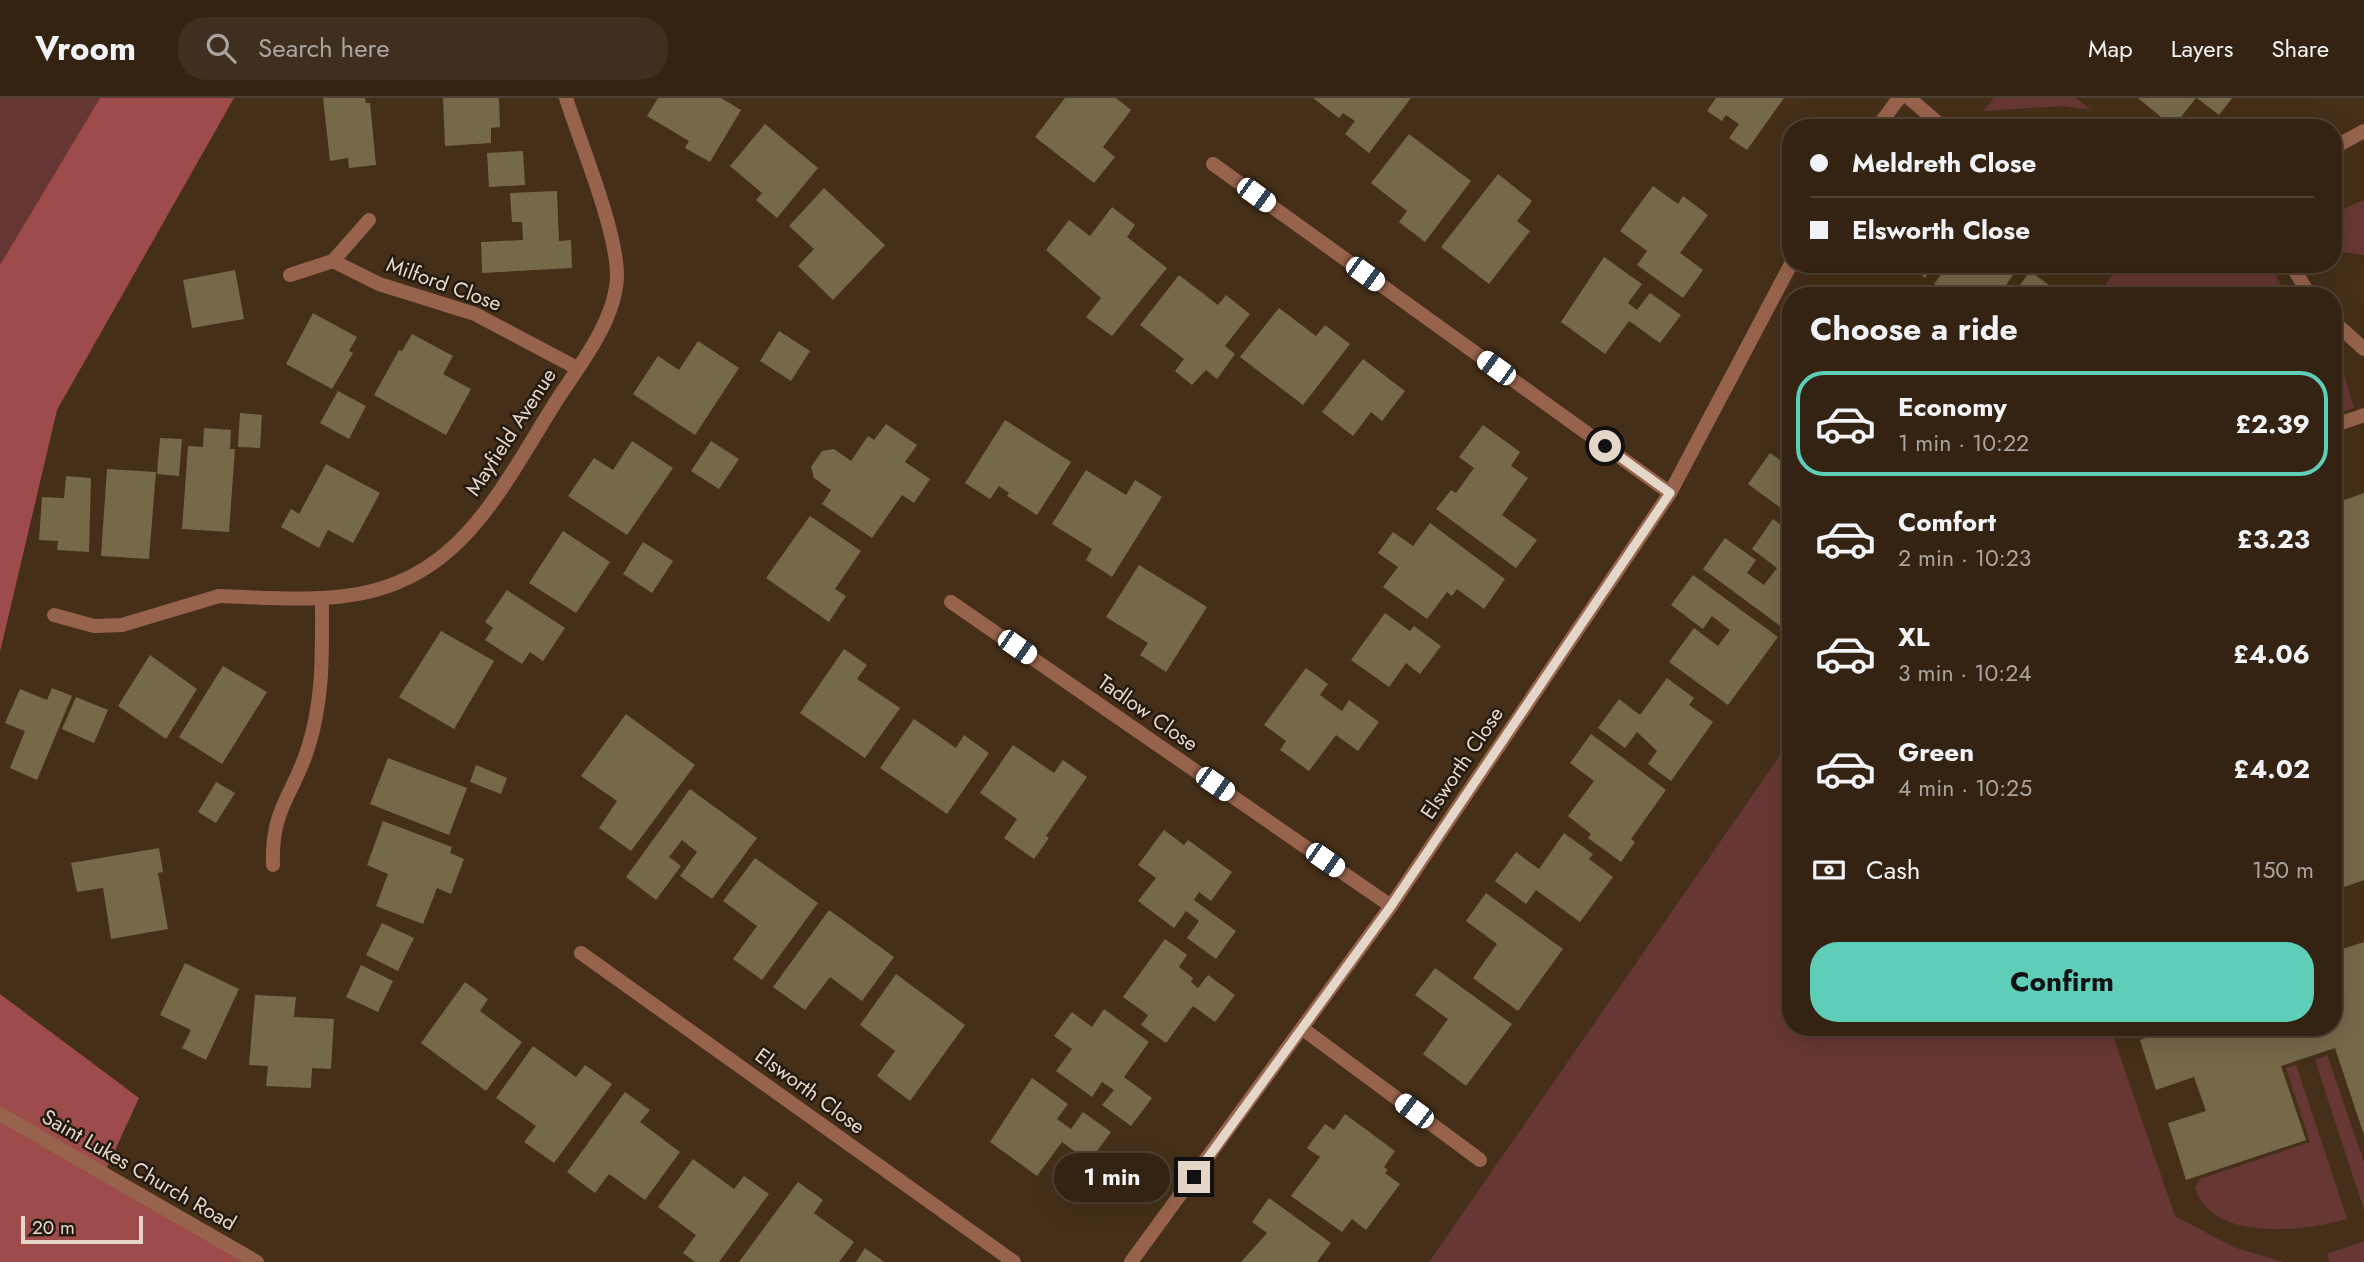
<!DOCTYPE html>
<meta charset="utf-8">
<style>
:root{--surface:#342312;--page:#3f2f20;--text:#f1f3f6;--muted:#a9a49f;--line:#4e4032;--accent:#5eceb8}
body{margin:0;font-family:Jost,sans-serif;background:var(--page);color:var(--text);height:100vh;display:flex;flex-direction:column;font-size:26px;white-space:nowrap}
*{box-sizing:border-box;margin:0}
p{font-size:23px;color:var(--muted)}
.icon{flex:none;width:38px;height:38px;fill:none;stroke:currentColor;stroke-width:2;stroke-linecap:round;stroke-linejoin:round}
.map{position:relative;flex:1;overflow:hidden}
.panel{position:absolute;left:1782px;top:189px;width:560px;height:749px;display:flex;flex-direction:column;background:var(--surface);border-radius:28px;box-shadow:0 7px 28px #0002,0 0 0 2px var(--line)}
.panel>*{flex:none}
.top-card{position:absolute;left:1782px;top:21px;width:560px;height:154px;border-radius:28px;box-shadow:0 7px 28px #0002,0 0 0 2px var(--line);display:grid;align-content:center;height:154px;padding:0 28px;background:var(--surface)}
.scale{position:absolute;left:21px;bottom:18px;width:122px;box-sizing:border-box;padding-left:7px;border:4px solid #e4d6c9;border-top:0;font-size:19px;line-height:24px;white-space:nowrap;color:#e4d6c9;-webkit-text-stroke:5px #241a10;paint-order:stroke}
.end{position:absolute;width:32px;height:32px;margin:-16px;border:9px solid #e4d6c9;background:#111;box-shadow:0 0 0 4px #111}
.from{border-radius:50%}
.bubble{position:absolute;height:49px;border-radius:24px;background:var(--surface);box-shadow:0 7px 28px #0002,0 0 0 2px var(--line);font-size:23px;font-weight:700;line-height:49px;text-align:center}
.car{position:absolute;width:21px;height:42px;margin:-21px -10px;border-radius:9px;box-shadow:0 0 5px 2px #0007;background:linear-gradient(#fff 24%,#345 0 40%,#fff 0 76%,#345 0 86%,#fff 0)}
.top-card b{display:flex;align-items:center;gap:24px;height:66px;font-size:26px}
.top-card b+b{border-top:2px solid var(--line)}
.top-card i{width:18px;height:18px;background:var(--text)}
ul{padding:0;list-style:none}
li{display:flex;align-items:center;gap:21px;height:105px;margin:0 14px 10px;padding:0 14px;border:4px solid transparent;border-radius:28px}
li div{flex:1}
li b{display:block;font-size:26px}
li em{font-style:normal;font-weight:700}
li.selected{border-color:var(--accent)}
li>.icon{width:63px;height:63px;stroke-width:1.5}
h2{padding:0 28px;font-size:32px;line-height:84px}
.pay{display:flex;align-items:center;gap:18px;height:77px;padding:0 28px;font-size:26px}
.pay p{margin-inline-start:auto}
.primary-button{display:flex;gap:14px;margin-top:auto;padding:14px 28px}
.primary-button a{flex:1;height:80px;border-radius:28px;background:var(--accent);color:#111;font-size:28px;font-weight:700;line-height:80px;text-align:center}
header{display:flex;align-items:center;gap:42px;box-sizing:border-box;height:98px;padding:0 35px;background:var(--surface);border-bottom:2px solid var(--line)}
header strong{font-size:33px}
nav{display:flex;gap:38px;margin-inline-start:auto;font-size:24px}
.search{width:490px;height:63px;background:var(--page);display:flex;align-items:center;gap:18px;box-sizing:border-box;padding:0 24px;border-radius:28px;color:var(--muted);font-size:26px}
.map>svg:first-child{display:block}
.green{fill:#673735}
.forest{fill:#9d4c4b}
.building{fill:#75694a}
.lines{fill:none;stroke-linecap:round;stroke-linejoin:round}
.lane{stroke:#97634c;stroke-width:14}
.street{stroke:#97634c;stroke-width:14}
.route{stroke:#e4d6c9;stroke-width:9}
.labels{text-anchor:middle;stroke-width:5;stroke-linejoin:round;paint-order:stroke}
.street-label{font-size:21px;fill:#e4d6c9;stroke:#241a10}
</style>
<header>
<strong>Vroom</strong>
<div class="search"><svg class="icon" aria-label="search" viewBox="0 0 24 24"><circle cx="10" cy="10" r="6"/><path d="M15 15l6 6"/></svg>Search here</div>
<nav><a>Map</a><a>Layers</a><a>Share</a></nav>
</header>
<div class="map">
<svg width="2364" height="1164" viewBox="0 0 2364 1164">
<rect width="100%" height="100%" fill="#452f18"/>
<g class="green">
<path d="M0 0H100L0 167Z"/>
<path d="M1994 0H2076L2091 12 2063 8 1983 13Z"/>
<path d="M2069 22 2096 30 2017 29Z"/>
<path d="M2364 102V157L2333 153V115Z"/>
<path d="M2120 166H2269L2288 198H2098Z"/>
<path d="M2333 251 2338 256 2354 310 2333 317Z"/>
<path d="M1790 643V929H2110L2175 1118 2233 1149 2284 1164H1429Z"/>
<path d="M2327 957 2364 1064V1112L2315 962Z"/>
<path d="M2296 967 2347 1121C2306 1133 2212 1145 2195 1090L2200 1081 2310 1044 2286 970Z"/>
<path d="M2364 1143V1164H2330L2327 1156Z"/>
</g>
<g class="forest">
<path d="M100 0H234L57 312 0 554V167Z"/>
<path d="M0 896 139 1000 104 1076 257 1164H0Z"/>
</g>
<g class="building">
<path d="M323 0H365L366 5H370L376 67 349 70 348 60 330 63Z"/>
<path d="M443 0H499L500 29 491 30V45L445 48Z"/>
<path d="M658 0H721L741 12 710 64 685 50 689 43 647 18Z"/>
<path d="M1065 0H1116L1131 12 1103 49 1115 59 1094 85 1035 39Z"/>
<path d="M1313 0H1411L1369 55 1345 36 1355 23 1343 15 1339 20Z"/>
<path d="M1716 0H1784L1747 52 1729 40 1739 26 1726 17 1722 23 1707 13Z"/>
<path d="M2138 0H2196L2173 29Z"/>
<path d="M2197 0H2232L2219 17Z"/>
<path d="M765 26 818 70 777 120 756 102 762 95 730 68Z"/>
<path d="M1409 36 1471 83 1425 144 1399 124 1407 113 1371 85Z"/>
<path d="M523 53 525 87 489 89 487 55Z"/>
<path d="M1498 76 1532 103 1517 123 1530 133 1489 186 1441 149Z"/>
<path d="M1653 88 1678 106 1683 98 1708 117 1680 155 1703 172 1683 200 1637 167 1647 153 1620 133Z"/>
<path d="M824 90 885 147 833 202 798 168 814 151 789 128Z"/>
<path d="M557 93 559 143 571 142 572 170 482 175 481 144 523 142 522 124H512L510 95Z"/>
<path d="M1112 109 1135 127 1127 139 1167 170 1112 238 1086 219 1101 200 1046 152 1069 122 1090 138Z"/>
<path d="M1604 159 1642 186 1628 205 1637 212 1650 195 1681 217 1660 245 1629 223 1605 256 1561 224Z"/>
<path d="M1877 166H1891L1886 173Z"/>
<path d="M1906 166H1935L1925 180Z"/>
<path d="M1949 166H2021L1998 198H1951L1934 186Z"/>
<path d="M235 172 244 221 192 230 183 182Z"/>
<path d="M2030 173 2064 198H2012Z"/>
<path d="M1179 177 1218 207 1226 197 1250 216 1225 248 1235 256 1217 281 1206 272 1192 287 1175 273 1184 261 1140 227Z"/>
<path d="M1279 210 1316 238 1325 227 1350 246 1303 307 1240 259Z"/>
<path d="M313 215 357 239 349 253 353 255 332 291 286 266Z"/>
<path d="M779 233 810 253 791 283 760 263Z"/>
<path d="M412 236 453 258 443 276 471 291 446 337 374 297 399 252 402 253Z"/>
<path d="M698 243 739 270 695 337 633 296 658 258 679 272Z"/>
<path d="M1363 261 1405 293 1382 323 1371 314 1353 338 1322 314Z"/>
<path d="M338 293 366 308 349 341 320 325Z"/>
<path d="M240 315 262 317 260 350 238 349Z"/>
<path d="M1005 322 1071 364 1037 417 1007 398 1009 395 999 388 990 401 965 385Z"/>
<path d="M886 326 917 347 905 364 930 381 914 405 902 397 872 440 822 406 831 392 814 380 811 369 822 353 834 351 851 363 868 338 874 342Z"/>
<path d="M1483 327 1520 354 1511 368 1528 380 1502 417 1537 442 1516 470 1436 411 1451 392 1456 395 1474 370 1459 359Z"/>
<path d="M204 330 231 332 230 351H235L229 434 182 431 188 348 203 349Z"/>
<path d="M160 340 182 341 179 378 157 376Z"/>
<path d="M632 343 673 370 627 437 568 398 594 360 613 372Z"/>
<path d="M711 343 739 361 719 391 691 373Z"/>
<path d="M1770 355 1790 369V417L1748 386Z"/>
<path d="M326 366 380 395 353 445 328 432 319 450 281 429 291 411 299 416Z"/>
<path d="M107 371 156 374 149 461 101 458Z"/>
<path d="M1086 372 1126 397 1135 382 1162 399 1112 479 1086 462 1092 451 1052 426Z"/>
<path d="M66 378 91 380 89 454 57 452 58 443 39 442 42 399 64 400Z"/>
<path d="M2364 395V782L2333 793V406Z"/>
<path d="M810 418 861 453 835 491 846 498 829 524 766 480Z"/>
<path d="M1773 421 1790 434V519L1783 530 1703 471 1725 440 1756 462 1747 475 1764 487 1777 470 1752 451Z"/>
<path d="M1430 425 1505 481 1484 511 1457 491 1452 498 1447 494 1427 521 1383 489 1398 469 1378 455 1393 434 1413 448Z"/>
<path d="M563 433 610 464 576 515 529 485Z"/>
<path d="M643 444 673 463 652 495 623 476Z"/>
<path d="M1139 467 1207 509 1166 574 1140 557 1148 545 1106 519Z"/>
<path d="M1693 477 1778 539 1728 607 1669 564 1694 530 1718 548 1730 532 1712 518 1703 531 1671 507Z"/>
<path d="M507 492 565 530 543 563 530 554 522 566 485 542 493 530 485 524Z"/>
<path d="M1385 515 1410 533 1414 528 1441 548 1420 576 1406 565 1389 589 1351 562Z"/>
<path d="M441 533 494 563 454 631 399 599Z"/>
<path d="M844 551 867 567 857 581 900 610 865 660 800 615Z"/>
<path d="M150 557 197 591 166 641 118 608Z"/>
<path d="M223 568 267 594 222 666 179 639Z"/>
<path d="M1306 570 1328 586 1320 597 1342 613 1349 602 1379 624 1358 653 1336 637 1309 673 1280 652 1286 643 1264 627Z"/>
<path d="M1667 580 1694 600 1689 607 1713 624 1671 683 1648 666 1657 653 1637 634 1625 650 1598 630 1619 601 1640 617Z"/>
<path d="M52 590 72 598 37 682 10 670 25 633 5 625 20 591 47 602Z"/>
<path d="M76 599 108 612 94 645 62 631Z"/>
<path d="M626 616 695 667 631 753 599 730 617 703 581 678Z"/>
<path d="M914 621 956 650 964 637 989 655 947 716 880 670Z"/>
<path d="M1591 636 1666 692 1631 741 1635 744 1621 764 1588 740 1591 736 1568 718 1594 683 1570 665Z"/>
<path d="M1013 647 1054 675 1063 662 1087 679 1046 738 1049 740 1034 761 1004 740 1017 721 980 695Z"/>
<path d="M388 660 467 690 449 737 370 706Z"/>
<path d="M476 667 507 680 501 696 470 684Z"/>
<path d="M216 684 235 695 216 725 198 714Z"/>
<path d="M690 691 757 740 712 801 680 778 697 754 682 742 669 759 681 768 656 802 626 779Z"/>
<path d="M383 723 452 749 450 755 464 761 451 796 437 790 423 826 376 808 388 776 367 767Z"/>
<path d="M1164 732 1184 747 1188 742 1232 774 1211 803 1199 794 1194 802 1236 833 1216 861 1187 840 1199 823 1186 813 1174 830 1138 803 1156 780 1138 767Z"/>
<path d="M1564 735 1593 756 1589 761 1613 779 1580 824 1536 792 1526 806 1495 783 1516 754 1539 771Z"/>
<path d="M159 750 163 774 158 775 168 831 111 841 103 790 77 794 71 765Z"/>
<path d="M755 760 818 805 762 882 733 861 757 828 723 803Z"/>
<path d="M1486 795 1563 851 1518 913 1473 880 1497 846 1466 823Z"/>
<path d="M829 812 894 859 862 903 830 879 805 912 773 889Z"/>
<path d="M382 825 414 840 398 873 366 857Z"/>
<path d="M1165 841 1187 857 1179 869 1193 880 1191 884 1198 890 1208 877 1235 897 1215 924 1193 908 1166 945 1141 927 1148 917 1123 899Z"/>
<path d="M2364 844V1037L2335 950 2281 968 2306 1042 2186 1082 2168 1025 2206 1013 2194 979 2156 992 2140 942 2178 929H2333V854Z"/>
<path d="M185 865 239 891 206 962 182 950 191 932 160 917Z"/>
<path d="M361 867 393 883 378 914 346 899Z"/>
<path d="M1435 870 1512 926 1466 988 1423 956 1448 921 1415 897Z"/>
<path d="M896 876 965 927 910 1003 877 978 895 953 860 927Z"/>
<path d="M465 884 488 901 480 913 522 944 486 993 421 945Z"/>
<path d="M255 897 296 899 294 919 334 921 331 971 312 970 311 990 266 988 268 968 249 967Z"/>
<path d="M1104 911 1149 944 1124 979 1152 1000 1131 1028 1102 1007 1114 992 1102 984 1092 999 1056 973 1072 951 1054 938 1072 914 1092 929Z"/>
<path d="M533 948 576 979 585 967 612 986 554 1065 524 1044 536 1028 496 1000Z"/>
<path d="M1032 980 1068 1006 1057 1021 1071 1031 1083 1014 1111 1034 1089 1064 1062 1044 1037 1078 990 1044Z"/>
<path d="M625 994 650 1012 640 1024 680 1054 645 1102 609 1076 595 1095 567 1074Z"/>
<path d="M1345 1016 1395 1053 1384 1069 1388 1072 1385 1075 1400 1086 1366 1132 1352 1121 1342 1134 1291 1098 1320 1059 1307 1050 1325 1026 1334 1032Z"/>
<path d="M693 1061 734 1091 744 1078 769 1096 719 1164H695L683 1155 696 1137 658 1109Z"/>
<path d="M798 1084 823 1102 814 1115 854 1144 839 1164H739Z"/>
<path d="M1269 1100 1331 1145 1317 1164H1241L1267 1135 1252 1124Z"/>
<path d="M865 1150 884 1164H856Z"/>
</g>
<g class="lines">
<g class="lane">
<path d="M2291 166 2310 198"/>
<path d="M2333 223 2364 251"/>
<path d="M2333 328 2364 317"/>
<path d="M54 517 94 528 122 527 219 498"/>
</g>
<g class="street">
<path d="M1909 0 1944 30"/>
<path d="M1877 30 1899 0"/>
<path d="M2333 50 2364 33"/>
<path d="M1213 66 1670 395"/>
<path d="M369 122 333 163 379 186 475 216 577 270"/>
<path d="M290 177 333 163"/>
<path d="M219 498C253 499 287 502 320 500 453 496 493 404 555 305 578 269 616 223 617 178 617 132 581 47 566 0"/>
<path d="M951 504 1391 808"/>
<path d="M273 767C271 710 293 698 308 650 324 600 322 552 322 500"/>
<path d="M581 855 1014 1164"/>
<path d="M1303 931 1480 1062"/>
<path d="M0 1016 257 1164"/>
<path d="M1131 1164 1391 808 1670 395 1791 166"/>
</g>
</g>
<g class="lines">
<path class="route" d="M1194 1079 1391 808 1670 395 1605 348"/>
</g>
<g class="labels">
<g class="street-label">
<text transform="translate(444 186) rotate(20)" y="7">Milford Close</text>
<text transform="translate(511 334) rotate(-57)" y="7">Mayfield Avenue</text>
<text transform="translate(1148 615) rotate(35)" y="7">Tadlow Close</text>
<text transform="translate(1462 665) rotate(-56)" y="7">Elsworth Close</text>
<text transform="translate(810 993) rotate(36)" y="7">Elsworth Close</text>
<text transform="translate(139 1072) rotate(30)" y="7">Saint Lukes Church Road</text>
</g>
</g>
</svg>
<div class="scale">20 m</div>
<i class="end from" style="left:1605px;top:348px"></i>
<i class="end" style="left:1194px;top:1079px"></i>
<div class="bubble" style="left:1054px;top:1055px;width:116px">1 min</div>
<i class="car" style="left:1256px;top:97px;rotate:126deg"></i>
<i class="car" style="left:1365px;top:176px;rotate:126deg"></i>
<i class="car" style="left:1496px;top:270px;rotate:306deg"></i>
<i class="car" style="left:1017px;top:549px;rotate:125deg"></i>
<i class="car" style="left:1215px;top:686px;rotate:125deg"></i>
<i class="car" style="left:1325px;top:762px;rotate:125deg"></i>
<i class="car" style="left:1414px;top:1013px;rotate:307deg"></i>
<div class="top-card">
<b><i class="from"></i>Meldreth Close</b>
<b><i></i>Elsworth Close</b>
</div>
<section class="panel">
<h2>Choose a ride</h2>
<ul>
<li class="selected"><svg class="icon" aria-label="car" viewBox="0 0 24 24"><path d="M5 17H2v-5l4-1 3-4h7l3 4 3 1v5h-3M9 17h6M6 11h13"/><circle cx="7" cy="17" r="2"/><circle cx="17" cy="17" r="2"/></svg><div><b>Economy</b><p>1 min · 10:22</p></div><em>£2.39</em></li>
<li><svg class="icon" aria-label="car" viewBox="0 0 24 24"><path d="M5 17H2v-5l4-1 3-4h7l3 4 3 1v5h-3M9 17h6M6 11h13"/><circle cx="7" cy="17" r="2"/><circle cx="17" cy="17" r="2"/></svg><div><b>Comfort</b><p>2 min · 10:23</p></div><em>£3.23</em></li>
<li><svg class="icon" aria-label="car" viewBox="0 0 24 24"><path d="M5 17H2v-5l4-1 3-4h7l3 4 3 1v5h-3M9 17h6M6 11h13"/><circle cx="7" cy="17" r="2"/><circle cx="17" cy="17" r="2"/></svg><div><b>XL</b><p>3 min · 10:24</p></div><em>£4.06</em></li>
<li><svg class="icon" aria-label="car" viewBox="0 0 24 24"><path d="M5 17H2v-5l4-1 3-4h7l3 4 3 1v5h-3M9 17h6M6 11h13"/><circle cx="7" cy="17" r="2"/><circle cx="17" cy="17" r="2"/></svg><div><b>Green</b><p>4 min · 10:25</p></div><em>£4.02</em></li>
</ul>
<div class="pay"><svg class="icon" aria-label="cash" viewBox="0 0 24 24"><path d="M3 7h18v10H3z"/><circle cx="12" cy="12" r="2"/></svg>Cash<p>150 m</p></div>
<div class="primary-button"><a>Confirm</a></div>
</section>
</div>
